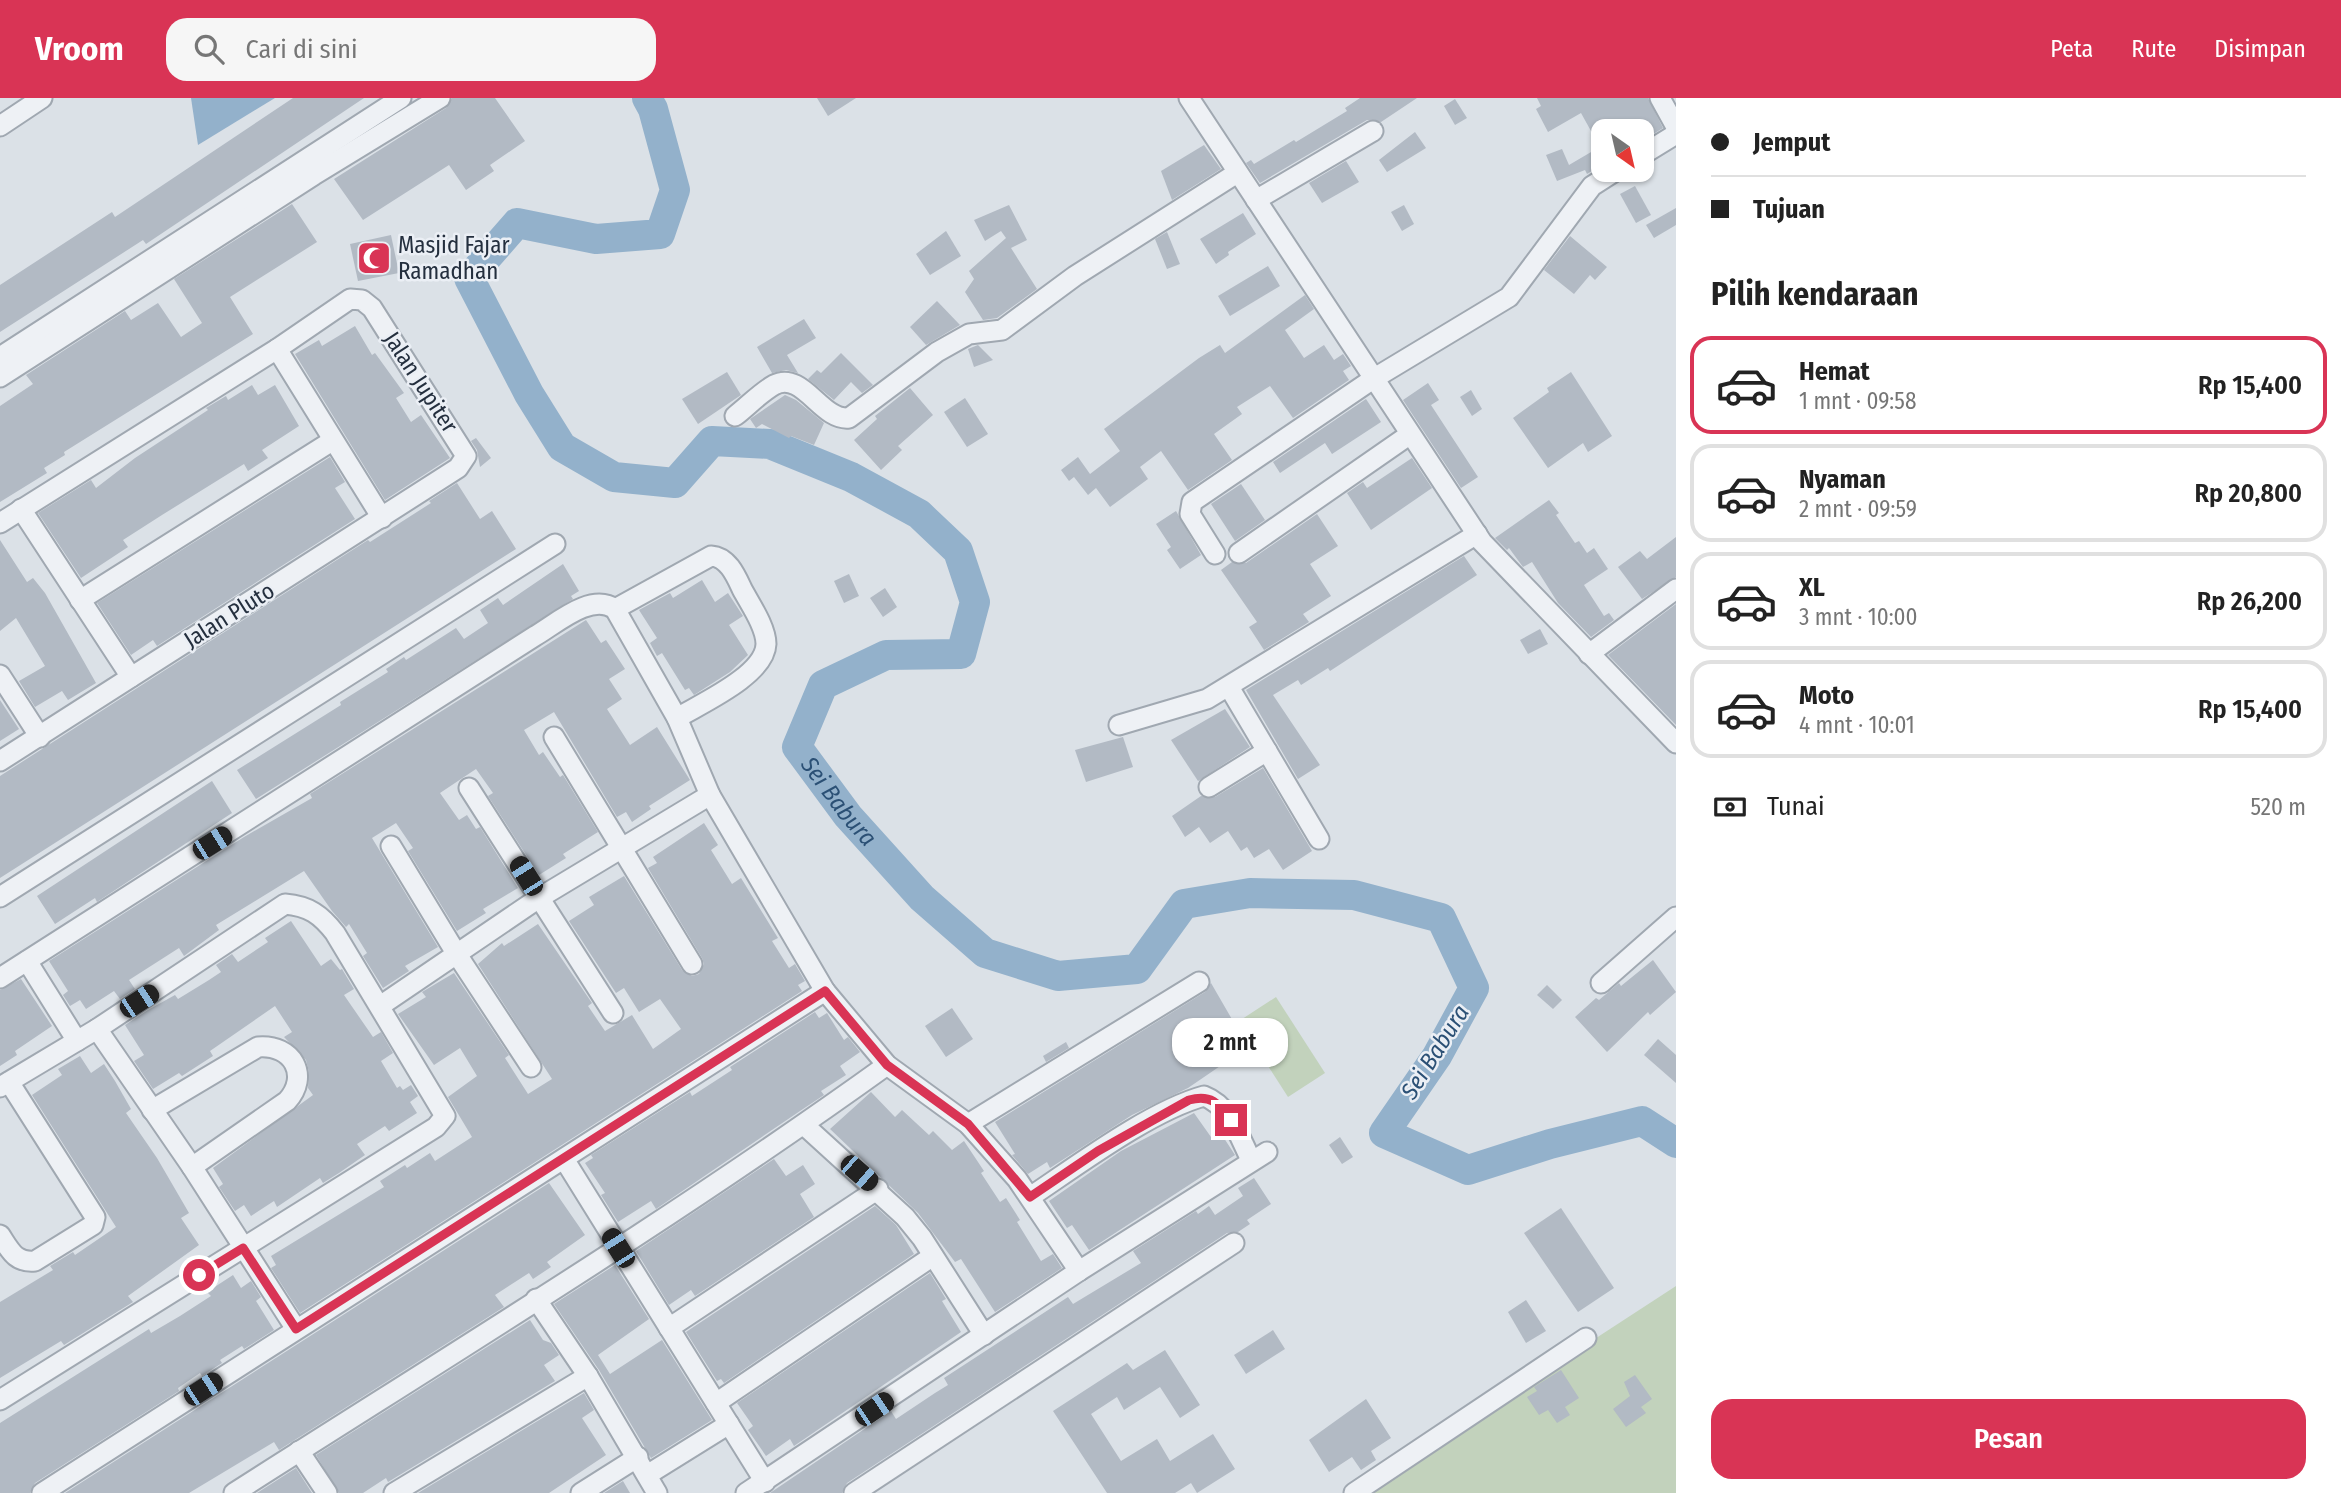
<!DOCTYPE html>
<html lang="id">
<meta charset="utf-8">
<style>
:root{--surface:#fff;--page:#f6f6f6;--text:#222;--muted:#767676;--line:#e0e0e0;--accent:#d93455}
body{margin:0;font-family:"Fira Sans Condensed",sans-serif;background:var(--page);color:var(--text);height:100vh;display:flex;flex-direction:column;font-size:26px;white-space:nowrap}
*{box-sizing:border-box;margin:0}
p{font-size:23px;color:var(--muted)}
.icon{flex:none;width:38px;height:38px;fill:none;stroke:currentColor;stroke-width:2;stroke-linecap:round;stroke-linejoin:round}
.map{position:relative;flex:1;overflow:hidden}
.side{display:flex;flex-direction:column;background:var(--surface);width:665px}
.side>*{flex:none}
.hud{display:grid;align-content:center;height:154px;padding:0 35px;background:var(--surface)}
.needle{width:46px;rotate:146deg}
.controls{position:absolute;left:1591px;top:21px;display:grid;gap:14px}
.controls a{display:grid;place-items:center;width:63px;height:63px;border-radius:14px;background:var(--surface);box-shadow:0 2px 5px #0004;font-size:35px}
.end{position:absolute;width:32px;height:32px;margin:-16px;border:9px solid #d93455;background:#fff;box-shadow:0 0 0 4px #fff}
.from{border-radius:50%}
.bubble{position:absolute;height:49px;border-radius:21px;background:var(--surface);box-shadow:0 2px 5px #0004;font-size:23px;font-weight:600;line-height:49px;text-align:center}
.car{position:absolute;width:21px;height:42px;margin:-21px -10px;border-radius:9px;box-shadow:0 0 5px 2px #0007;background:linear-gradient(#222 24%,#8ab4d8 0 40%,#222 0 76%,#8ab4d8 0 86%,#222 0)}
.hud b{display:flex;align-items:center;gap:24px;height:66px;font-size:26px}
.hud b+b{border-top:2px solid var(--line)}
.hud i{width:18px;height:18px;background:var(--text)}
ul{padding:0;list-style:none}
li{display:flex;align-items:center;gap:21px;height:98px;margin:0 14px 10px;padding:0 21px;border:4px solid var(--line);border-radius:21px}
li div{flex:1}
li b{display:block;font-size:26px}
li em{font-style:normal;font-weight:600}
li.selected{border-color:var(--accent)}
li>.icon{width:63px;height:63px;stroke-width:1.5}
h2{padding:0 35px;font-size:32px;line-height:84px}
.pay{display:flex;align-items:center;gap:18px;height:77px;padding:0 35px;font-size:26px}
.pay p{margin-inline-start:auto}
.action{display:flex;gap:14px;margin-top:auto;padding:14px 35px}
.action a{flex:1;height:80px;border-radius:21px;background:var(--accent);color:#fff;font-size:28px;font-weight:600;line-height:80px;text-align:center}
header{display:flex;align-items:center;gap:42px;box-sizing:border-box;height:98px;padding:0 35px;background:var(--accent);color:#fff}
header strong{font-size:33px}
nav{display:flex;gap:38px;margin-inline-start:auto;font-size:24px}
.search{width:490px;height:63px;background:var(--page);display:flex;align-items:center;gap:18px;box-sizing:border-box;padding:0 24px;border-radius:21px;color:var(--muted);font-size:26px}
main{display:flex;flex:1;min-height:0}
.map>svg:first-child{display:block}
.green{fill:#c2d2bc}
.water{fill:#93b1cb}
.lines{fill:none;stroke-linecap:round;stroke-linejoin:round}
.river{stroke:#93b1cb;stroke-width:30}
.building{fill:#b2bac4}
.minor-casing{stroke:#a0a8b1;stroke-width:23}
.minor{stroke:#eef1f5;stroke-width:19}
.route{stroke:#d93455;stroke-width:9}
.labels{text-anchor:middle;stroke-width:5;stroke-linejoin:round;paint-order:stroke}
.poi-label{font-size:23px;fill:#242f3e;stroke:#ebeff5;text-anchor:start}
.street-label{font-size:23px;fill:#242f3e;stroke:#ebeff5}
.water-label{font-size:24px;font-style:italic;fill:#2b5075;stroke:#ebeff5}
</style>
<header>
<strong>Vroom</strong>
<div class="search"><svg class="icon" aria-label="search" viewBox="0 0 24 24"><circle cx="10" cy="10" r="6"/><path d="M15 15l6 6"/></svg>Cari di sini</div>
<nav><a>Peta</a><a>Rute</a><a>Disimpan</a></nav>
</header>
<main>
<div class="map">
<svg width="1676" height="1395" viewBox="0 0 1676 1395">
<rect width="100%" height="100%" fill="#dbe1e7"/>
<g class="green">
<path d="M1276 899 1325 975 1288 999 1239 923Z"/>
<path d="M1676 1188V1395H1358Z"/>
</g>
<path class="water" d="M191 0H275L198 47Z"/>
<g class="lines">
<path class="river" id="s1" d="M647 0 653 11 675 92 660 136 596 141 517 125 469 180 529 296 562 349 614 379 675 385 712 343 770 346 851 379 919 416 958 453 975 504 961 556 886 557 823 587 797 649 848 718 922 800 985 855 1058 878 1137 871 1184 806 1250 795 1354 797 1441 820 1474 890 1437 958 1384 1035 1468 1072 1550 1046 1642 1023 1676 1045"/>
</g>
<g class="building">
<path d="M293 0H364L146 146 143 142 0 234V187L112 114 115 119Z"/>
<path d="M452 0H495L525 43 490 67 494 73 466 92 449 67 363 122 334 81 446 10Z"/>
<path d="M817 0H856L828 18Z"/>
<path d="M1360 0H1417L1381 24 1367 22 1260 85 1246 65 1251 62 1254 66 1294 42 1296 44 1347 13 1345 10Z"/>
<path d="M1537 0H1648L1663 30 1642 43V33H1591L1581 15 1548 34 1536 11 1541 8Z"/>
<path d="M1455 1 1467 20 1455 27 1444 8Z"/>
<path d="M1415 34 1426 50 1387 74 1379 62Z"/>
<path d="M1204 47 1221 71 1172 102 1161 73Z"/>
<path d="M1603 47V66L1587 76 1585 72 1557 83 1546 57 1562 51 1569 67Z"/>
<path d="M1346 63 1359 84 1322 105 1309 85Z"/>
<path d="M1635 88 1651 117 1636 125 1620 96Z"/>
<path d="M292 106 317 144 230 199 253 236 64 354 65 357 44 370 47 375 0 404V308L33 286 26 277 125 213 131 222 158 205 181 239 202 225 174 181Z"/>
<path d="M1009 107 1027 142 1011 150 1037 191 997 220 983 222 965 194 974 181 969 173 1006 140 1001 133 985 143 974 122Z"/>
<path d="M1404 107 1414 126 1402 133 1391 114Z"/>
<path d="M1676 110V127L1654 140 1646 127Z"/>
<path d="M1243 115 1256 136 1228 154 1229 157 1216 166 1200 141Z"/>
<path d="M946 133 961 158 930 177 916 156Z"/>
<path d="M1167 134 1180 166 1167 171 1155 141Z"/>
<path d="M391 137 399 175 358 183 350 146Z"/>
<path d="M1570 138 1607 169 1595 182 1590 177 1574 196 1544 172Z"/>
<path d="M1268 168 1280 188 1230 218 1218 198Z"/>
<path d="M1305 197 1314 211 1285 232 1304 260 1324 247 1334 262 1343 256 1351 268 1343 273 1349 282 1293 320 1270 288 1237 309 1242 316 1214 336 1232 362 1188 392 1161 353 1140 369 1148 381 1110 409 1096 390 1088 397 1074 379 1069 383 1061 372 1078 359 1090 376 1120 353 1104 331 1199 260 1220 247 1225 255Z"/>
<path d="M937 203 960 227 926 247 910 229Z"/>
<path d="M804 221 816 240 787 257 798 275 786 272 772 275 757 249Z"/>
<path d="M355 228 372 257 375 255 404 295 396 300 411 324 421 317 450 360 385 402 295 256 319 242 322 248Z"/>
<path d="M978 247 993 262 974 269 968 251Z"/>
<path d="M841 255 873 287 862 295 851 284 834 302 808 281 817 272 821 275Z"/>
<path d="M727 274 741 297 698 326 682 301Z"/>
<path d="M1571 274 1612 338 1588 354 1583 345 1548 370 1513 320 1549 294 1547 290Z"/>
<path d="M1428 285 1439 302 1431 307 1478 379 1461 390 1403 302Z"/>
<path d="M252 287 258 297 275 287 299 328 262 352 268 360 248 373 244 366 162 417 123 442 128 449 81 480 38 415 91 382 96 390 135 360 208 312 206 310 226 298 228 302Z"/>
<path d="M910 290 933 317 898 348 902 352 881 372 854 342 877 321 875 318Z"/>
<path d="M1471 292 1482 311 1472 318 1460 299Z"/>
<path d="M785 297 796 302 824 325 814 347 791 338 789 340 762 326 756 330 750 321Z"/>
<path d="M965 300 988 336 967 349 944 314Z"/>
<path d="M1366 301 1381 324 1332 356 1325 345 1280 375 1273 364Z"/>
<path d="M476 340 491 360 480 369 477 352 471 343Z"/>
<path d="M330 359 345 384 335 390 355 421 157 548 153 542 131 557 97 505Z"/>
<path d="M1412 360 1432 390 1371 432 1347 395 1363 384 1367 390Z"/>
<path d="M457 385 480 421 492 413 516 451 0 780V678L368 442 370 444 431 405 429 403Z"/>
<path d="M1241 386 1265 422 1235 443 1211 406Z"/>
<path d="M1549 402 1559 415 1556 417 1575 445 1579 443 1587 455 1594 450 1608 471 1584 487 1604 518 1609 515 1614 522 1591 539 1558 505 1532 464 1523 469 1509 450 1507 452 1495 440Z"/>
<path d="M1176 413 1201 457 1180 471 1167 452 1171 449 1156 426Z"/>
<path d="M1317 416 1338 448 1310 466 1331 498 1303 516 1309 524 1264 552 1249 529 1257 524 1221 472 1232 464 1246 465Z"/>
<path d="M1676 439V479L1642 501 1618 469 1640 453 1647 461Z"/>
<path d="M0 442 27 484 33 480 45 495 96 585 68 602 62 593 35 609 19 583 45 568 16 520 0 533Z"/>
<path d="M1464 458 1477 477 1330 573 1328 570 1301 587 1298 582 1273 597 1320 667 1298 681 1246 592Z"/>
<path d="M563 466 579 493 571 498 573 501 256 701 237 672 341 607 340 604 388 574 386 571 404 559 406 562 456 530 464 541 488 525 480 512 498 500 503 507Z"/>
<path d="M849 476 859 498 844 505 834 483Z"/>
<path d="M702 482 715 504 728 495 743 518 729 527 748 557 730 574 694 597 689 590 685 592 662 555 657 558 650 545 657 540 639 512 670 495 673 500Z"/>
<path d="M885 490 897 509 883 519 870 500Z"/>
<path d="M1676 506V627L1608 557Z"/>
<path d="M586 522 601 545 606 542 625 571 609 581 622 601 607 611 630 647 657 629 690 682 649 708 651 711 632 724 626 714 617 719 554 614 524 632 539 657 543 654 560 679 563 677 598 734 563 756 566 760 539 777 488 698 493 695 476 671 440 695 459 722 467 717 476 731 480 729 518 790 483 811 486 815 457 833 408 753 413 750 396 725 372 740 438 849 405 868 409 873 383 890 363 858 367 855 349 826 346 829 332 813 304 773 216 827 219 832 184 858 179 850 129 882 135 891 120 901 114 893 86 911 80 902 70 908 63 897 68 893 49 863 244 739 312 700 310 696Z"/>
<path d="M1540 531 1548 546 1528 556 1520 542Z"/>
<path d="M0 602 19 631 0 643Z"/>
<path d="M1225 611 1250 649 1198 683 1171 642Z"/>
<path d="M1123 639 1133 669 1086 684 1075 652Z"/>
<path d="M1263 670 1312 753 1283 772 1269 751 1254 760 1247 749 1241 753 1228 733 1210 745 1199 729 1185 739 1172 718 1201 698 1215 699Z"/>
<path d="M212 683 232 715 97 804 95 800 55 826 37 798Z"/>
<path d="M704 725 718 747 711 752 732 786 741 780 778 840 772 843 789 870 795 866 805 883 798 887 802 893 300 1215 271 1170 276 1167 271 1158 384 1089 380 1083 405 1067 407 1070 430 1055 435 1063 472 1039 448 999 477 978 460 950 434 967 398 916 426 899 422 894 454 875 509 957 505 960 528 996 552 981 478 866 502 845 504 848 538 826 592 905 588 908 605 933 632 917 653 951 681 931 660 901 639 914 624 890 616 895 569 823 594 807 589 799 624 778 682 872 692 878 699 876 704 866 702 860 648 770 657 765 653 759Z"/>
<path d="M291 823 321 868 331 861 340 872 342 871 354 891 344 897 373 939 381 934 393 955 381 963 397 990 400 988 403 992 411 987 418 998 410 1004 417 1015 389 1033 385 1028 357 1046 365 1057 339 1075 323 1085 320 1080 277 1109 274 1103 251 1118 244 1107 235 1113 219 1089 223 1086 213 1070 313 997 308 990 309 974 306 962 284 939 292 934 275 908 210 953 213 958 182 978 179 975 153 991 134 963 144 957 125 927 148 912 175 897 178 901 209 882 221 874 216 867 232 856 238 864 268 844 265 840Z"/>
<path d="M1653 862 1676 894 1650 917 1648 914 1607 954 1575 919 1596 900 1599 902 1619 885 1621 888Z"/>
<path d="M21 881 52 928 15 953 17 957 0 968V892Z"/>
<path d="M1211 885 1248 949 1188 990 1132 1017 1050 1070 1047 1064 1028 1076 1012 1057 1015 1056 995 1024 1205 894Z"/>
<path d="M1547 887 1562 902 1553 911 1537 897Z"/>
<path d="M952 910 973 941 946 959 925 928Z"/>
<path d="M815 914 819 920 827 915 844 942 848 939 860 954 840 968 846 977 821 993 824 997 800 1013 656 1111 651 1103 618 1124 601 1097 605 1095 585 1065 593 1060 591 1057 690 994 692 998 732 972 730 969Z"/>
<path d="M1658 941 1676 957V985L1644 957Z"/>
<path d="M1066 944 1069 950 1046 964 1043 958Z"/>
<path d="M80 958 91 975 104 966 115 983 131 1011 126 1015 157 1060 189 1115 181 1120 199 1147 128 1198 133 1204 64 1247 61 1243 0 1280V1204L53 1172 50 1168 73 1154 75 1157 116 1129 32 997 62 977 58 971Z"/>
<path d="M871 994 895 1019 902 1012 929 1037 933 1033 952 1052 964 1043 984 1073 981 1075 1000 1104 1006 1100 1020 1122 1017 1124 1041 1163 1053 1156 1062 1170 995 1214 961 1161 955 1164 918 1115 830 1031Z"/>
<path d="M1194 1015 1211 1039 1220 1034 1235 1057 1089 1152 1072 1127 1067 1130 1049 1103 1121 1053Z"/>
<path d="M1340 1039 1353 1059 1342 1066 1329 1047Z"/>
<path d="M774 1061 786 1078 803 1067 815 1086 800 1096 814 1119 695 1198 691 1192 669 1207 636 1153Z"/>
<path d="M1254 1080 1271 1106 1247 1122 1250 1126 1238 1134 1227 1135 847 1385 842 1395H770L891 1313 896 1321 935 1295 948 1287 944 1280 1068 1199 1073 1206 1141 1165 1133 1153 1196 1113 1198 1116 1209 1108 1215 1117 1243 1098 1238 1090Z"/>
<path d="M549 1085 585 1137 547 1164 551 1169 533 1181 529 1175 495 1197 504 1209 279 1352 274 1344 189 1395H65Z"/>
<path d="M875 1108 896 1127 914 1156 724 1285 721 1281 717 1283 686 1234Z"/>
<path d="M1561 1110 1614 1190 1578 1214 1524 1135Z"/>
<path d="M615 1167 649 1221 598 1257 610 1276 662 1242 712 1322 651 1360 599 1272 554 1206Z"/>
<path d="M930 1175 946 1201 942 1203 961 1234 794 1348 790 1341 766 1358 748 1332 753 1328 737 1305Z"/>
<path d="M233 1177 241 1190 251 1183 261 1199 256 1203 274 1232 244 1251 242 1248 220 1262 222 1265 202 1278 200 1275 178 1290 179 1293 35 1385 30 1395H0V1325L149 1231 151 1235 180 1218 211 1198 207 1194Z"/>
<path d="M1526 1202 1546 1233 1526 1245 1508 1214Z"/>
<path d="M530 1222 543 1242 551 1245 559 1257 544 1267 555 1283 388 1384 386 1380 363 1395H339L316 1357Z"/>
<path d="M1273 1232 1285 1251 1246 1276 1234 1257Z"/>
<path d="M1165 1252 1200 1307 1180 1320 1160 1289 1124 1312 1117 1299 1091 1316 1121 1363 1157 1341 1170 1363 1213 1336 1235 1371 1197 1395 1191 1385 1175 1395H1107L1053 1313 1127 1265 1133 1272Z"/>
<path d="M1561 1272 1579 1300 1565 1309 1570 1317 1557 1325 1548 1312 1539 1317 1527 1299 1537 1293 1534 1289Z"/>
<path d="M1635 1277 1652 1301 1641 1309 1646 1315 1626 1329 1613 1311 1630 1298 1624 1284Z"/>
<path d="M584 1295 594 1312 582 1320 606 1357 549 1395H418Z"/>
<path d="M1366 1301 1391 1340 1371 1353 1376 1362 1361 1372 1352 1359 1329 1374 1309 1342Z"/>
<path d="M296 1370 312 1395H257Z"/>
<path d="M623 1383 630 1395H604Z"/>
</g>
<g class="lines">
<g class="minor-casing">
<g id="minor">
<path d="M1189 0 1482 444 1676 645"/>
<path d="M1660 0 1676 29"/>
<path d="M0 28 42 0"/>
<path d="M1642 57 1676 36"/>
<path d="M1256 102 1373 33"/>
<path d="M277 251 382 420"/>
<path d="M0 259 401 0"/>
<path d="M0 279 314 77 440 0"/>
<path d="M735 318C748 308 760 295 774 287 803 272 821 323 849 320L937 254 969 236 1002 232 1075 178 1237 75"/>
<path d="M21 411 131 579"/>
<path d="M0 425 277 251 350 201 362 202 372 210 466 358 458 370 0 663"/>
<path d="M1239 455 1409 337"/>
<path d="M1215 456 1190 416 1192 404 1373 281 1509 199 1592 88 1617 72"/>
<path d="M80 502 332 343"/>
<path d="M615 511 711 458C728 459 736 478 742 491 750 506 766 529 766 546 765 577 702 605 677 620"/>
<path d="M1589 556 1676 491"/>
<path d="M0 577 40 639"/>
<path d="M1229 589 1319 741"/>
<path d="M1119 627 1207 601 1477 436"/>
<path d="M554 639 692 866"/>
<path d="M1209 689 1267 653"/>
<path d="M469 690 613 915"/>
<path d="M391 748 456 855 531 969"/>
<path d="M0 799 555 446"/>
<path d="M27 863 77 943"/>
<path d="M0 880 535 538C556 526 591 494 615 511L677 620 710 697 825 893 887 967 968 1026 1017 1081 1079 1173"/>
<path d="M1601 885 1676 819"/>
<path d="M380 908 539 800 710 697"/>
<path d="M97 931 192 1069 296 1231"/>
<path d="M0 989 97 931 285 806C309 808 321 817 335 835L445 1018 436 1029 0 1302"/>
<path d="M152 1012 258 949C293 946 310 978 287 1003L192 1069"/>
<path d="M968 1026 1199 884"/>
<path d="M804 1027 905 1119 922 1140 984 1237"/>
<path d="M564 1061 765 1384"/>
<path d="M1030 1099C1078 1067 1150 1013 1204 998 1230 1008 1239 1038 1251 1062"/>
<path d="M0 1137C10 1152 15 1165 35 1163L93 1127 95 1119 9 984"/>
<path d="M536 1201 588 1278 657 1395"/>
<path d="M669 1230 878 1091"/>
<path d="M716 1305 933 1158"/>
<path d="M299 1353 327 1395"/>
<path d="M647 1377 729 1326"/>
<path d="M42 1395 825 893"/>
<path d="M234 1395C453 1255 676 1119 887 967"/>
<path d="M394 1395 588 1278"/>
<path d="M581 1395 638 1359"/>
<path d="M746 1395 1079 1173 1267 1054"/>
<path d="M854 1395 1234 1145"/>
<path d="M1354 1395 1586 1240"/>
</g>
</g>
<use href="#minor" class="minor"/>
</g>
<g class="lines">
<path class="route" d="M199 1177 243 1150 296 1231 825 893 887 967 968 1026 1030 1099 1098 1053 1189 1002C1211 996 1218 1005 1231 1022"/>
</g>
<defs>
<g id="mosque-square" transform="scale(1.75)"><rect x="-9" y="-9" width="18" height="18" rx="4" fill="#d93455" stroke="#ebeff5"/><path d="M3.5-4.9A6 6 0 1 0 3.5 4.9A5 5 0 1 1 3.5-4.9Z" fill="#fff"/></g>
</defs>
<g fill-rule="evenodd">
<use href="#mosque-square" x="374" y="160"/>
</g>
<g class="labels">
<g class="poi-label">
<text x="398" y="155">Masjid Fajar<tspan x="398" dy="26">Ramadhan</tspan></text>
</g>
<g class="street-label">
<text transform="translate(421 284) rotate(57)" y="8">Jalan Jupiter</text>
<text transform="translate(229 517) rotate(-32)" y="8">Jalan Pluto</text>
</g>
<g class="water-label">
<text dy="8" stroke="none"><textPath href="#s1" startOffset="1396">Sei Babura</textPath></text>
<text transform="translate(1435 954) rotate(-58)" y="8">Sei Babura</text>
</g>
</g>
</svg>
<div class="controls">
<a><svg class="needle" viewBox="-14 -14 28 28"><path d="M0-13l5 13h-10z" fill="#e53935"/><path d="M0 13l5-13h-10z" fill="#767676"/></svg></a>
</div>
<i class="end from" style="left:199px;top:1177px"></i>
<i class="end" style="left:1231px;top:1022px"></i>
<div class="bubble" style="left:1172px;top:920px;width:116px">2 mnt</div>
<i class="car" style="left:212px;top:745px;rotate:58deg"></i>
<i class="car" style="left:526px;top:778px;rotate:328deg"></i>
<i class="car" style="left:139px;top:903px;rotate:57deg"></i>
<i class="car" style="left:859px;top:1075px;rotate:131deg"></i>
<i class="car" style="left:618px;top:1150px;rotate:328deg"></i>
<i class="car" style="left:203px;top:1291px;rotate:57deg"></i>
<i class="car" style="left:874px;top:1311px;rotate:56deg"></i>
</div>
<section class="side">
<div class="hud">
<b><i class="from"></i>Jemput</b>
<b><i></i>Tujuan</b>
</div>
<h2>Pilih kendaraan</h2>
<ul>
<li class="selected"><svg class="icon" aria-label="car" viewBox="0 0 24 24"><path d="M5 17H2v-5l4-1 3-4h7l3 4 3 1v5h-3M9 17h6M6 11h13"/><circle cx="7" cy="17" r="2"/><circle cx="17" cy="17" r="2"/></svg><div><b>Hemat</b><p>1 mnt · 09:58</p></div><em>Rp 15,400</em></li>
<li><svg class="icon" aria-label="car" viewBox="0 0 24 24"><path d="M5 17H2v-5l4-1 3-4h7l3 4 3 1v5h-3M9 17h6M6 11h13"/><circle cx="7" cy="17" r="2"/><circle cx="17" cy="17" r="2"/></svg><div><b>Nyaman</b><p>2 mnt · 09:59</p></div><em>Rp 20,800</em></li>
<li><svg class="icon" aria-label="car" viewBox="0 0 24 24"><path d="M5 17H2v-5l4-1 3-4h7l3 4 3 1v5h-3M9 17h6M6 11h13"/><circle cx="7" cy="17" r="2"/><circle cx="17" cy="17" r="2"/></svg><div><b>XL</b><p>3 mnt · 10:00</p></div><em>Rp 26,200</em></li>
<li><svg class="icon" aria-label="car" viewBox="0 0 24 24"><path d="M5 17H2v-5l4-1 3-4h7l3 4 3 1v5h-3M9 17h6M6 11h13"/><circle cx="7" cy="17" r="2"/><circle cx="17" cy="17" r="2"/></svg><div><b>Moto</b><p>4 mnt · 10:01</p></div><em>Rp 15,400</em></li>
</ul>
<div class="pay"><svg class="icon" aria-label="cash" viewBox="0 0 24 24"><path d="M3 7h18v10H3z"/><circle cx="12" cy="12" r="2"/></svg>Tunai<p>520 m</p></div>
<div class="action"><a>Pesan</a></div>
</section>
</main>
